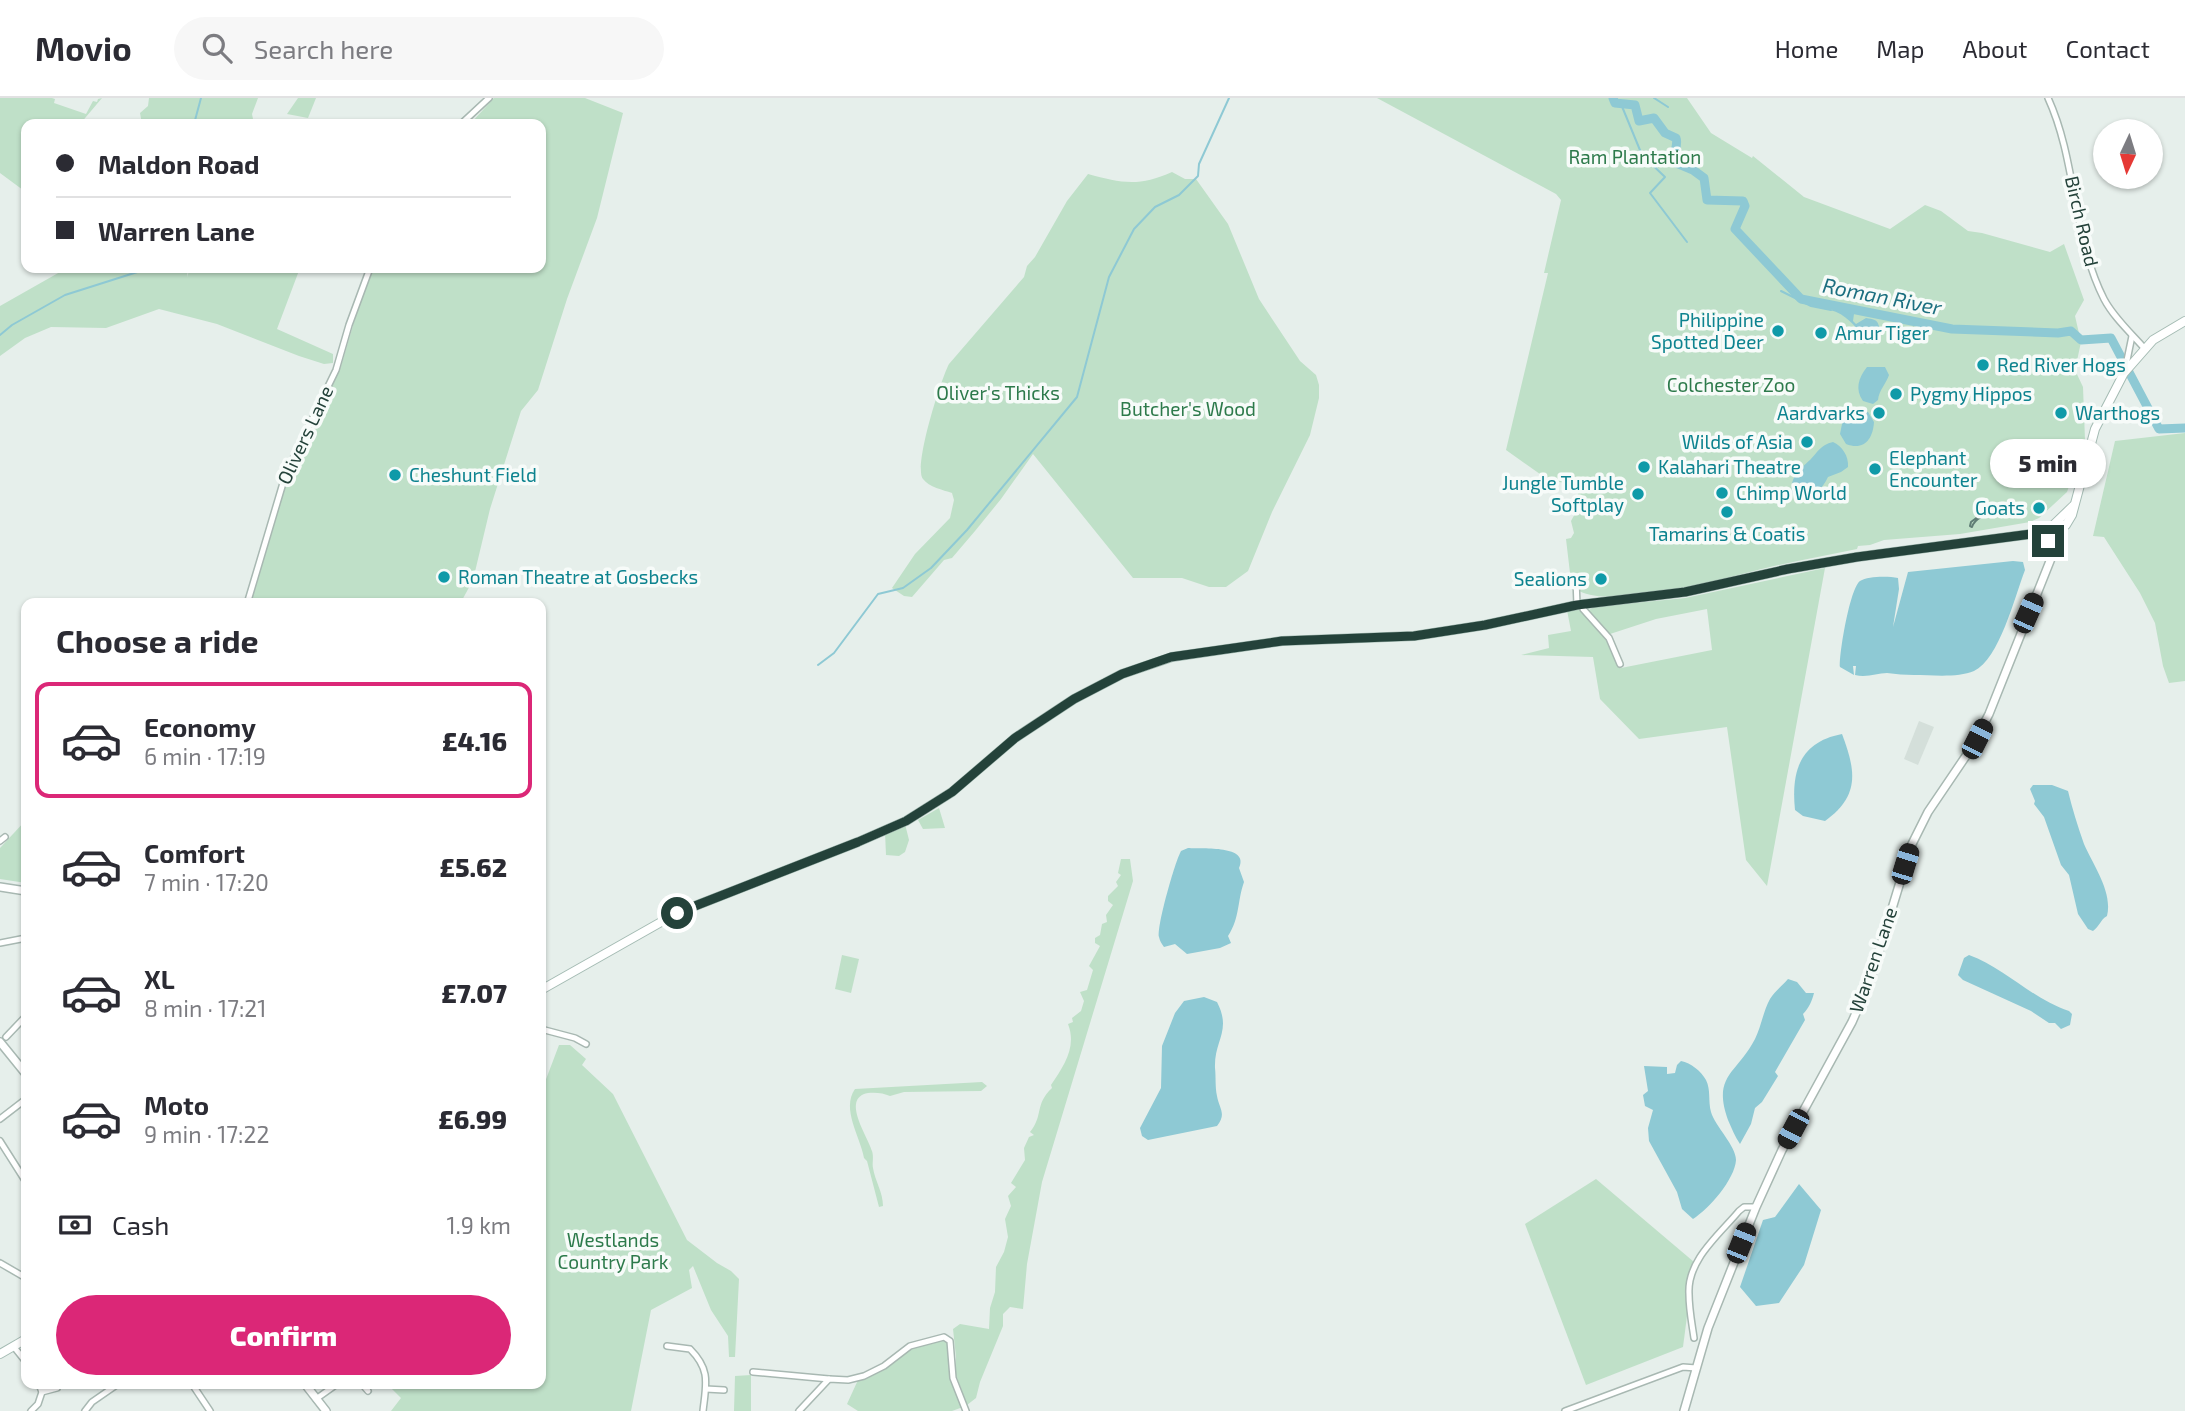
<!DOCTYPE html>
<meta charset="utf-8">
<style>
:root{--surface:#fff;--page:#f7f7f7;--text:#2b2b33;--muted:#7c7c81;--line:#e1e1e2;--accent:#db2777}
body{margin:0;font-family:"Exo 2",sans-serif;background:var(--page);color:var(--text);height:100vh;display:flex;flex-direction:column;font-size:26px;white-space:nowrap}
*{box-sizing:border-box;margin:0}
p{font-size:23px;color:var(--muted)}
.icon{flex:none;width:38px;height:38px;fill:none;stroke:currentColor;stroke-width:2;stroke-linecap:round;stroke-linejoin:round}
.map{position:relative;flex:1;overflow:hidden}
.panel{position:absolute;left:21px;top:500px;width:525px;height:791px;display:flex;flex-direction:column;background:var(--surface);border-radius:14px;box-shadow:0 2px 5px #0004}
.panel>*{flex:none}
.banner{position:absolute;left:21px;top:21px;width:525px;height:154px;border-radius:14px;box-shadow:0 2px 5px #0004;display:grid;align-content:center;height:154px;padding:0 35px;background:var(--surface)}
.needle{width:46px;rotate:184deg}
.tools{position:absolute;left:2093px;top:21px;display:grid;gap:14px}
.tools a{display:grid;place-items:center;width:70px;height:70px;border-radius:50%;background:var(--surface);box-shadow:0 2px 5px #0004;font-size:35px}
.end{position:absolute;width:32px;height:32px;margin:-16px;border:9px solid #24423a;background:#fff;box-shadow:0 0 0 4px #fff}
.from{border-radius:50%}
.bubble{position:absolute;height:49px;border-radius:24px;background:var(--surface);box-shadow:0 2px 5px #0004;font-size:23px;font-weight:800;line-height:49px;text-align:center}
.car{position:absolute;width:21px;height:42px;margin:-21px -10px;border-radius:9px;box-shadow:0 0 5px 2px #0007;background:linear-gradient(#222 24%,#8ab4d8 0 40%,#222 0 76%,#8ab4d8 0 86%,#222 0)}
.banner b{display:flex;align-items:center;gap:24px;height:66px;font-size:26px}
.banner b+b{border-top:2px solid var(--line)}
.banner i{width:18px;height:18px;background:var(--text)}
ul{padding:0;list-style:none}
li{display:flex;align-items:center;gap:21px;height:116px;margin:0 14px 10px;padding:0 21px;border:4px solid transparent;border-radius:14px}
li div{flex:1}
li b{display:block;font-size:26px}
li em{font-style:normal;font-weight:800}
li.current{border-color:var(--accent)}
li>.icon{width:63px;height:63px;stroke-width:1.5}
h2{padding:0 35px;font-size:32px;line-height:84px}
.pay{display:flex;align-items:center;gap:18px;height:77px;padding:0 35px;font-size:26px}
.pay p{margin-inline-start:auto}
.cta{display:flex;gap:14px;margin-top:auto;padding:14px 35px}
.cta a{flex:1;height:80px;border-radius:42px;background:var(--accent);color:#fff;font-size:28px;font-weight:800;line-height:80px;text-align:center}
header{display:flex;align-items:center;gap:42px;box-sizing:border-box;height:98px;padding:0 35px;background:var(--surface);border-bottom:2px solid var(--line)}
header strong{font-size:33px}
nav{display:flex;gap:38px;margin-inline-start:auto;font-size:24px}
.search{width:490px;height:63px;background:var(--page);display:flex;align-items:center;gap:18px;box-sizing:border-box;padding:0 24px;border-radius:38px;color:var(--muted);font-size:26px}
.map>svg:first-child{display:block}
.built{fill:#d4dfda}
.green{fill:#bfe0c8}
.water{fill:#8ec9d4}
.lines{fill:none;stroke-linecap:round;stroke-linejoin:round}
.stream{stroke:#8ec9d4;stroke-width:2}
.river{stroke:#8ec9d4;stroke-width:9}
.minor-casing{stroke:#a8b8b2;stroke-width:8}
.tertiary-casing{stroke:#a8b8b2;stroke-width:10}
.secondary-casing{stroke:#a4bbb3;stroke-width:10}
.minor{stroke:#fff;stroke-width:5}
.tertiary{stroke:#fff;stroke-width:7}
.secondary{stroke:#fff;stroke-width:8}
.tram{stroke:#5f7d75;stroke-width:2}
.route{stroke:#24423a;stroke-width:9}
.culture-dot{fill:#0f9aa8;stroke:#f7fbf9;stroke-width:2.5}
.labels{text-anchor:middle;stroke-width:7;stroke-linejoin:round;paint-order:stroke}
.park-label{font-size:19px;fill:#2d7a4b;stroke:#f7fbf9}
.street-label{font-size:19px;fill:#24423a;stroke:#f7fbf9}
.culture-label{font-size:19px;fill:#0d838f;stroke:#f7fbf9;text-anchor:start}
.water-label{font-size:21px;font-style:italic;fill:#1c6f80;stroke:#f7fbf9}
</style>
<header>
<strong>Movio</strong>
<div class="search"><svg class="icon" aria-label="search" viewBox="0 0 24 24"><circle cx="10" cy="10" r="6"/><path d="M15 15l6 6"/></svg>Search here</div>
<nav><a>Home</a><a>Map</a><a>About</a><a>Contact</a></nav>
</header>
<div class="map">
<svg width="2185" height="1313" viewBox="0 0 2185 1313">
<rect width="100%" height="100%" fill="#e6efeb"/>
<path class="built" d="M1919 623 1934 629 1918 667 1904 661Z"/>
<g class="green">
<path d="M0 0H52L55 1 54 5 86 16 93 3 97 4 98 1 102 0 80 26H26V88L23 92 0 75Z"/>
<path d="M149 0H258L252 16 254 26H142L140 15 148 8Z"/>
<path d="M298 0H316L308 20 287 16Z"/>
<path d="M494 0H585L623 15 597 120 567 201 538 292 521 313 490 411 473 482 460 506H250L283 390 294 366 312 334 341 268 370 170H541V26H470Z"/>
<path d="M1377 0H1687L1711 35 1752 60 1753 58 1804 99 1890 131 1925 107 1941 113 1968 133 1982 135 2050 154 2064 146 2084 202 2075 218 2081 244 2075 272 2083 289 2085 342 2067 394 2039 420 2030 424 1960 436 1884 442 1870 447 1858 448 1857 451C1827 457 1796 463 1766 470 1724 480 1618 512 1579 493L1578 490 1580 479 1576 475H1570L1566 441 1571 440 1574 435 1571 423 1577 412 1578 392 1572 387 1547 381 1506 352 1548 175H1544L1561 102 1556 96Z"/>
<path d="M1172 74 1185 81H1196L1228 126 1259 201 1300 263 1316 277 1319 287V300L1310 337 1272 414 1248 473 1226 489H1209L1182 480H1133L1033 356 1001 401 975 433 952 460 944 462 912 499 904 498 892 490 915 456 950 420 954 402 952 395C943 392 929 389 923 381 913 369 941 281 949 266L1024 179 1027 168 1035 159 1067 103 1088 76C1121 85 1139 89 1172 74Z"/>
<path d="M67 170H188L187 179 190 170H300L277 231 333 256V265L324 266 299 258 217 226 159 211 106 230 51 229 25 240 0 258V208Z"/>
<path d="M2185 335V583L2169 585 2163 568 2155 525 2140 495 2104 439 2093 438 2115 343Z"/>
<path d="M1825 470 1767 788 1746 762 1727 629 1639 641 1600 601 1593 559 1521 557 1549 550 1548 537 1571 533 1567 512 1580 511 1607 542 1621 570 1712 552 1707 511 1656 521 1610 536 1587 513 1594 509 1685 500Z"/>
<path d="M939 710 945 730 923 731 918 722Z"/>
<path d="M26 722V785L0 781V750Z"/>
<path d="M905 726 909 742 905 754 899 758 886 757 885 734Z"/>
<path d="M1121 761H1130L1133 783 1042 1084 1027 1166 1023 1211 1010 1209 1003 1216V1228L980 1284 976 1300 967 1307 955 1274 956 1259 953 1231 960 1226 989 1231 990 1210 995 1194 996 1169 1004 1154 1008 1139 1005 1121 1011 1108 1008 1098 1016 1089 1011 1085 1025 1062 1024 1050 1029 1039 1034 1037 1030 1034C1044 1017 1034 1007 1052 990L1051 987C1064 968 1077 949 1068 926L1073 924 1072 920 1081 913 1084 903 1080 894 1087 892 1093 872 1089 868 1100 848 1095 845V840L1100 837 1102 826 1107 824 1106 817 1113 807 1108 803V798L1118 788 1116 784 1121 777 1118 775Z"/>
<path d="M842 857 859 861 851 895 835 891Z"/>
<path d="M559 947H570L586 961 582 967 613 996 687 1142 717 1165 731 1173 739 1181 735 1259H729L728 1238 711 1212 693 1168 689 1172 692 1190 651 1212 631 1313H391L401 1300 387 1286H541V983L545 984Z"/>
<path d="M982 984 987 988 981 993 904 994 890 998C884 995 875 994 868 995 840 1000 869 1040 872 1053 874 1059 872 1065 873 1070 875 1083 883 1094 883 1108L879 1109 867 1063 864 1060C860 1038 841 1011 855 991Z"/>
<path d="M1596 1081 1694 1164 1683 1249 1586 1287 1525 1126Z"/>
<path d="M947 1240 952 1272 963 1309 952 1313H858L847 1306 858 1282 867 1279 904 1252Z"/>
<path d="M751 1277V1313H734L735 1278Z"/>
</g>
<g class="water">
<path d="M1830 212H1844L1854 216 1853 223 1856 226 1866 220C1881 222 1876 224 1882 235L1878 236 1876 241 1864 239C1855 228 1846 216 1830 212Z"/>
<path d="M1867 269H1885L1889 277C1886 286 1879 292 1878 302L1873 306 1863 303C1855 292 1858 280 1867 269Z"/>
<path d="M1854 312 1868 314 1874 324C1873 341 1864 353 1846 346L1840 336 1843 321Z"/>
<path d="M1833 344C1842 348 1849 358 1848 369L1841 374 1828 379C1821 394 1810 402 1793 397 1788 381 1799 372 1810 362 1818 354 1820 347 1833 344Z"/>
<path d="M2013 463 2023 464 2025 472C2015 498 1999 562 1974 573 1958 580 1932 577 1914 577 1905 577 1896 576 1887 575 1877 575 1867 580 1855 577L1856 568H1853L1854 577 1840 569C1839 556 1850 490 1860 483 1868 478 1888 478 1898 480L1899 491 1893 529 1908 474Z"/>
<path d="M1842 636C1856 673 1860 698 1825 723L1803 718 1795 712C1791 673 1800 644 1842 636Z"/>
<path d="M2033 687H2052L2068 693C2072 710 2078 729 2084 746 2093 767 2113 794 2107 818 2100 822 2100 828 2093 833L2088 831 2078 816 2069 777 2061 767 2044 719 2034 706 2035 703 2030 691Z"/>
<path d="M1188 750C1203 751 1250 747 1239 770L1244 784C1237 804 1240 820 1228 838L1231 845 1220 850 1187 856 1175 846 1164 849C1161 845 1160 843 1159 839 1157 827 1175 764 1181 753Z"/>
<path d="M1969 857C2005 870 2032 901 2069 913L2072 916 2070 927 2061 931 2055 925H2049L2031 913 1963 882 1958 877 1964 860Z"/>
<path d="M1788 881 1797 884 1806 895H1814C1812 903 1809 910 1803 916L1805 922 1775 974 1778 978 1762 1004 1755 1010 1751 1026 1740 1046C1735 1039 1732 1031 1728 1022 1712 977 1737 976 1755 941 1761 929 1763 914 1770 901 1775 893 1782 888 1788 881Z"/>
<path d="M1204 899 1217 904C1232 933 1214 942 1215 970 1216 978 1215 989 1217 998 1219 1010 1227 1016 1217 1028L1148 1042 1142 1038 1140 1030 1161 990 1162 948 1175 915 1184 903Z"/>
<path d="M1681 963C1691 965 1701 973 1706 982 1711 992 1708 1003 1711 1014 1715 1028 1736 1048 1736 1062 1735 1081 1709 1111 1693 1121L1682 1111 1677 1094 1649 1043 1648 1030 1653 1012 1645 1008 1643 997 1648 993 1644 968 1667 969V976L1675 975 1677 967Z"/>
<path d="M1799 1086 1821 1112 1804 1167 1779 1205 1756 1208 1740 1189 1763 1122 1775 1119Z"/>
</g>
<g class="lines">
<g class="stream">
<path d="M1654 0 1668 9"/>
<path d="M1621 6 1642 57 1665 79 1650 95 1687 144"/>
<path d="M194 26 201 0"/>
<path d="M1781 193 1811 208 1831 212"/>
<path d="M0 237 12 227 65 197 150 170"/>
<path d="M818 567 834 555 878 496 903 490 931 470 967 432 1077 299 1109 179 1134 131 1155 109 1179 97 1198 78 1199 66 1229 0"/>
</g>
<path class="river" d="M1613 0 1615 5 1635 7 1639 23 1654 20 1665 35 1676 40C1679 48 1672 56 1674 64L1693 72 1704 80 1707 102 1743 103 1745 108 1735 131 1801 201 1952 231 2058 235 2071 233 2081 242 2111 240 2159 331 2185 330"/>
<g class="minor-casing">
<g id="minor">
<path d="M2048 0C2077 63 2072 138 2104 201 2114 220 2131 235 2145 251"/>
<path d="M461 26 489 0"/>
<path d="M2125 272 2132 238"/>
<path d="M1576 482 1577 507"/>
<path d="M247 506 286 375 336 272 349 227 370 170"/>
<path d="M1582 506 1583 511 1609 540 1620 566"/>
<path d="M0 743 5 739"/>
<path d="M0 845 26 840"/>
<path d="M541 931 575 940 586 946"/>
<path d="M6 939 26 918"/>
<path d="M0 1021 26 1001"/>
<path d="M0 1043 26 1084"/>
<path d="M0 1165 26 1180"/>
<path d="M1694 1240C1692 1226 1689 1211 1689 1196 1687 1162 1719 1137 1739 1113L1744 1109H1756"/>
<path d="M667 1248 690 1251C711 1272 706 1286 703 1313"/>
<path d="M14 1249 26 1264"/>
<path d="M753 1274 829 1281"/>
<path d="M192 1286 210 1313"/>
<path d="M362 1286 368 1293"/>
<path d="M706 1291 724 1292"/>
<path d="M42 1294 57 1290"/>
<path d="M316 1301 337 1286"/>
<path d="M31 1313 38 1306 42 1294 39 1286"/>
<path d="M85 1313 92 1304 118 1286"/>
<path d="M799 1313 829 1281 848 1282 864 1278 884 1268 910 1248 944 1239 950 1243 953 1280 966 1313"/>
<path d="M1565 1313 1683 1269 1696 1270"/>
</g>
</g>
<g class="tertiary-casing">
<g id="tertiary">
<path d="M2046 434 2045 439 2054 454"/>
<path d="M0 789 26 793"/>
<path d="M0 944 26 976"/>
<path d="M305 1286 326 1313"/>
<path d="M1684 1313 1708 1230 1756 1109 1782 1052 1852 924 1870 883 1911 748 1928 714 1972 649 1989 616 2056 448 2054 442 2046 434"/>
</g>
</g>
<g class="secondary-casing">
<g id="secondary">
<path d="M2046 434 2073 408"/>
<path d="M541 892 677 815 858 744 906 723 952 694 1015 640 1074 601 1122 576 1172 559 1282 543 1414 538 1485 527 1577 507 1685 494 1788 471 1857 459 2046 434 2053 435 2066 427 2072 417 2095 331 2124 275 2153 242 2185 223"/>
<path d="M0 1256 26 1241"/>
</g>
</g>
<use href="#minor" class="minor"/>
<use href="#tertiary" class="tertiary"/>
<use href="#secondary" class="secondary"/>
<path class="tram" d="M1991 409 1994 412 1993 415C1985 417 1975 420 1972 429L1970 428 1971 424Z"/>
</g>
<g class="lines">
<path class="route" d="M677 815 858 744 906 723 952 694 1015 640 1074 601 1122 576 1171 559 1282 543 1414 538 1485 527 1577 507 1685 494 1788 471 1857 459 2046 434 2056 444 2054 454 2048 443"/>
</g>
<g class="culture-dot">
<circle cx="1778" cy="233" r="7"/>
<circle cx="1821" cy="235" r="7"/>
<circle cx="1983" cy="267" r="7"/>
<circle cx="1896" cy="296" r="7"/>
<circle cx="1879" cy="315" r="7"/>
<circle cx="2061" cy="315" r="7"/>
<circle cx="1807" cy="344" r="7"/>
<circle cx="1644" cy="369" r="7"/>
<circle cx="1875" cy="371" r="7"/>
<circle cx="395" cy="377" r="7"/>
<circle cx="1722" cy="395" r="7"/>
<circle cx="1638" cy="396" r="7"/>
<circle cx="2039" cy="410" r="7"/>
<circle cx="1727" cy="414" r="7"/>
<circle cx="444" cy="479" r="7"/>
<circle cx="1601" cy="481" r="7"/>
</g>
<g class="labels">
<g class="park-label">
<text x="1635" y="66">Ram Plantation</text>
<text x="1731" y="294">Colchester Zoo</text>
<text x="998" y="302">Oliver's Thicks</text>
<text x="1188" y="318">Butcher's Wood</text>
<text x="613" y="1149">Westlands<tspan x="613" dy="22">Country Park</tspan></text>
</g>
<g class="street-label">
<text transform="translate(2082 123) rotate(77)" y="7">Birch Road</text>
<text transform="translate(305 337) rotate(-65)" y="7">Olivers Lane</text>
<text transform="translate(1873 862) rotate(-71)" y="7">Warren Lane</text>
</g>
<g class="culture-label">
<text x="1764" y="229" text-anchor="end">Philippine<tspan x="1764" dy="22">Spotted Deer</tspan></text>
<text x="1835" y="242">Amur Tiger</text>
<text x="1997" y="274">Red River Hogs</text>
<text x="1910" y="303">Pygmy Hippos</text>
<text x="1865" y="322" text-anchor="end">Aardvarks</text>
<text x="2075" y="322">Warthogs</text>
<text x="1793" y="351" text-anchor="end">Wilds of Asia</text>
<text x="1889" y="367">Elephant<tspan x="1889" dy="22">Encounter</tspan></text>
<text x="1658" y="376">Kalahari Theatre</text>
<text x="409" y="384">Cheshunt Field</text>
<text x="1624" y="392" text-anchor="end">Jungle Tumble<tspan x="1624" dy="22">Softplay</tspan></text>
<text x="1736" y="402">Chimp World</text>
<text x="2025" y="417" text-anchor="end">Goats</text>
<text x="1727" y="443" text-anchor="middle">Tamarins &amp; Coatis</text>
<text x="458" y="486">Roman Theatre at Gosbecks</text>
<text x="1587" y="488" text-anchor="end">Sealions</text>
</g>
<g class="water-label">
<text transform="translate(1882 199) rotate(11)" y="7">Roman River</text>
</g>
</g>
</svg>
<div class="tools">
<a><svg class="needle" viewBox="-14 -14 28 28"><path d="M0-13l5 13h-10z" fill="#e53935"/><path d="M0 13l5-13h-10z" fill="#7c7c81"/></svg></a>
</div>
<i class="end from" style="left:677px;top:815px"></i>
<i class="end" style="left:2048px;top:443px"></i>
<div class="bubble" style="left:1990px;top:341px;width:116px">5 min</div>
<i class="car" style="left:2028px;top:515px;rotate:24deg"></i>
<i class="car" style="left:1977px;top:641px;rotate:27deg"></i>
<i class="car" style="left:1905px;top:766px;rotate:17deg"></i>
<i class="car" style="left:1793px;top:1031px;rotate:208deg"></i>
<i class="car" style="left:1741px;top:1145px;rotate:22deg"></i>
<div class="banner">
<b><i class="from"></i>Maldon Road</b>
<b><i></i>Warren Lane</b>
</div>
<section class="panel">
<h2>Choose a ride</h2>
<ul>
<li class="current"><svg class="icon" aria-label="car" viewBox="0 0 24 24"><path d="M5 17H2v-5l4-1 3-4h7l3 4 3 1v5h-3M9 17h6M6 11h13"/><circle cx="7" cy="17" r="2"/><circle cx="17" cy="17" r="2"/></svg><div><b>Economy</b><p>6 min · 17:19</p></div><em>£4.16</em></li>
<li><svg class="icon" aria-label="car" viewBox="0 0 24 24"><path d="M5 17H2v-5l4-1 3-4h7l3 4 3 1v5h-3M9 17h6M6 11h13"/><circle cx="7" cy="17" r="2"/><circle cx="17" cy="17" r="2"/></svg><div><b>Comfort</b><p>7 min · 17:20</p></div><em>£5.62</em></li>
<li><svg class="icon" aria-label="car" viewBox="0 0 24 24"><path d="M5 17H2v-5l4-1 3-4h7l3 4 3 1v5h-3M9 17h6M6 11h13"/><circle cx="7" cy="17" r="2"/><circle cx="17" cy="17" r="2"/></svg><div><b>XL</b><p>8 min · 17:21</p></div><em>£7.07</em></li>
<li><svg class="icon" aria-label="car" viewBox="0 0 24 24"><path d="M5 17H2v-5l4-1 3-4h7l3 4 3 1v5h-3M9 17h6M6 11h13"/><circle cx="7" cy="17" r="2"/><circle cx="17" cy="17" r="2"/></svg><div><b>Moto</b><p>9 min · 17:22</p></div><em>£6.99</em></li>
</ul>
<div class="pay"><svg class="icon" aria-label="cash" viewBox="0 0 24 24"><path d="M3 7h18v10H3z"/><circle cx="12" cy="12" r="2"/></svg>Cash<p>1.9 km</p></div>
<div class="cta"><a>Confirm</a></div>
</section>
</div>
